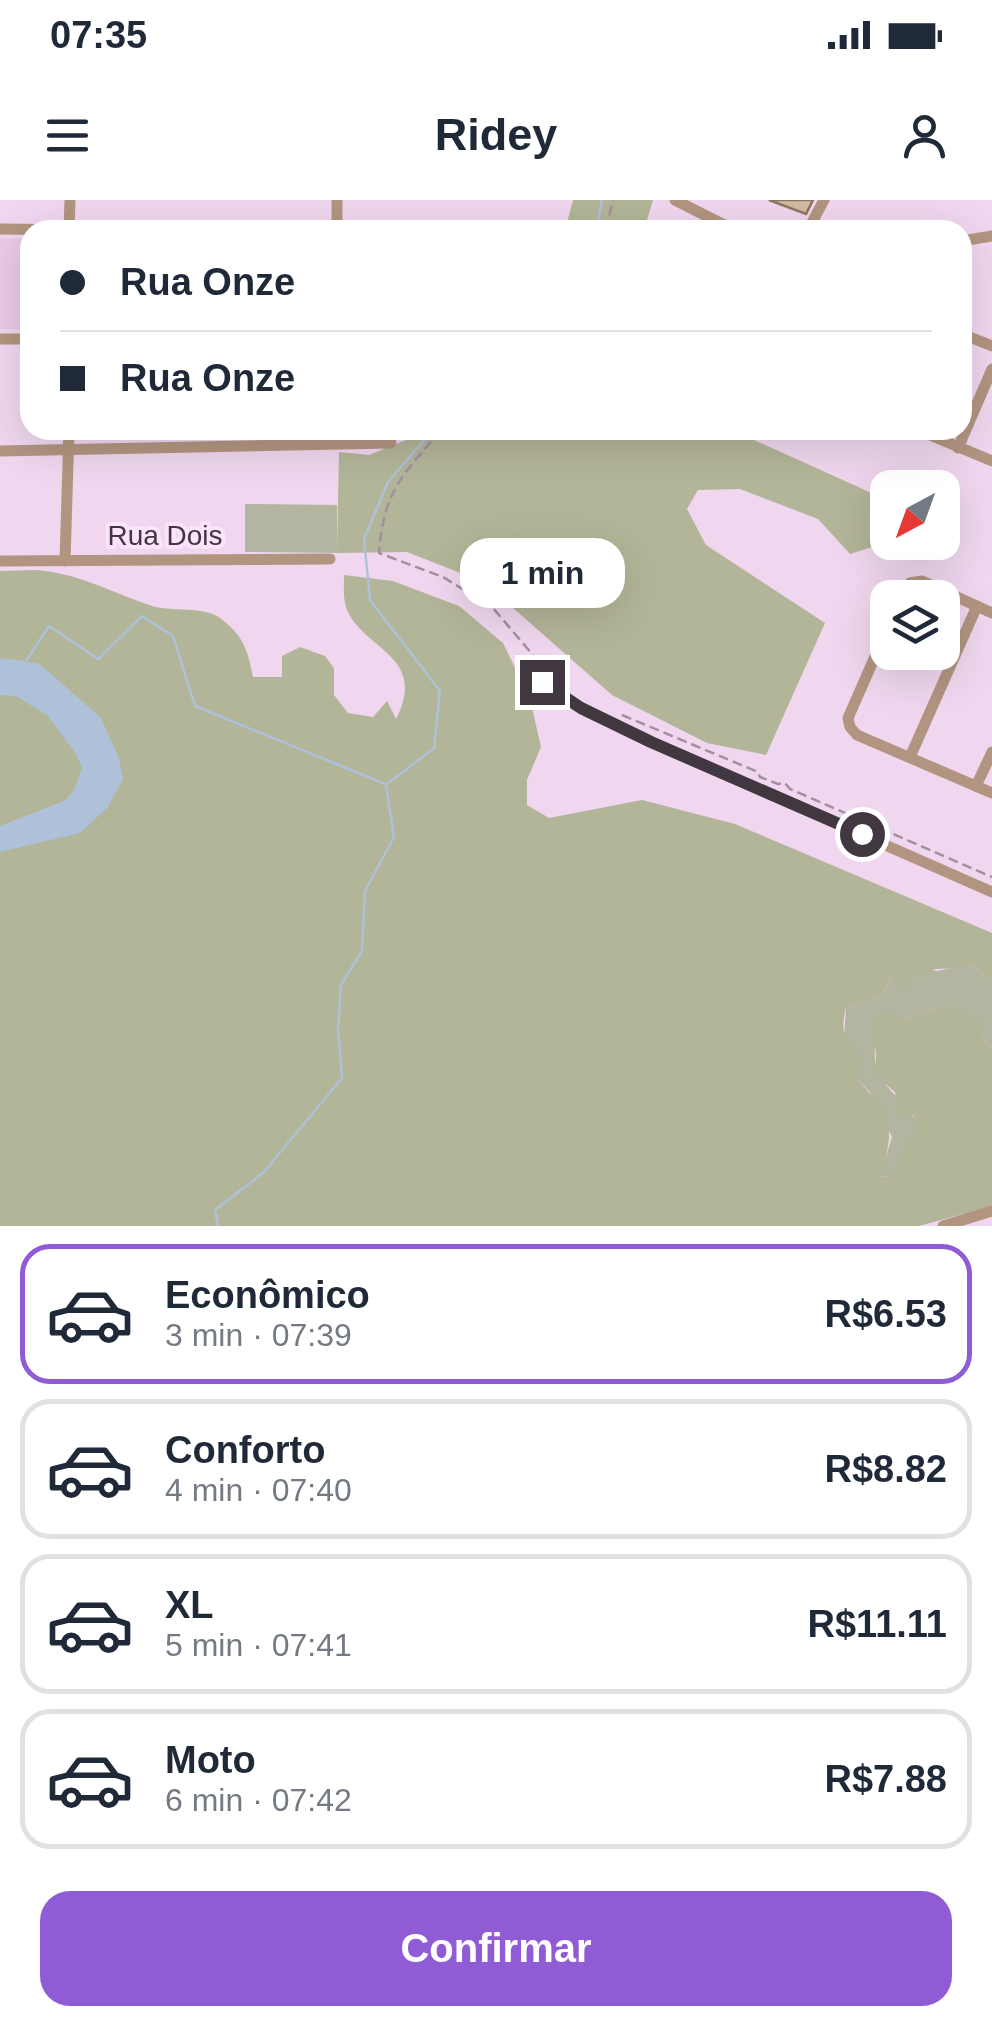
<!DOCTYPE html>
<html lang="pt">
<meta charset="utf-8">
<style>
:root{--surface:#fff;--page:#f2f2f3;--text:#1f2937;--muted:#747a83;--line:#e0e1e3;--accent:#905cd5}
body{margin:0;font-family:Helvetica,sans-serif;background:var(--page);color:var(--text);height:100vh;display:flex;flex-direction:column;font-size:38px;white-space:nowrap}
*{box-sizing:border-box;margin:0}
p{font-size:32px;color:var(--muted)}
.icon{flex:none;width:55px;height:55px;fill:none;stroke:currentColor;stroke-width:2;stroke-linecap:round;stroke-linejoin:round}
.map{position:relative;height:1026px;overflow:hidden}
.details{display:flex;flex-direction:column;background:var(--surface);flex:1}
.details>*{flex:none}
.top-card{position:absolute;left:20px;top:20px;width:952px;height:220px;border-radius:30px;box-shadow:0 10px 40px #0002;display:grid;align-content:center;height:220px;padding:0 40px;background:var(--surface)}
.needle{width:65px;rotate:221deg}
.fabs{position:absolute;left:870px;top:270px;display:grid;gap:20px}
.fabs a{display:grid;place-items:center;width:90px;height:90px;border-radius:20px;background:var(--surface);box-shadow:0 10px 40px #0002;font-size:50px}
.end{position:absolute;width:45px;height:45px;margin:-22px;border:12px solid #413741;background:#fff;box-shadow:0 0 0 5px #fff}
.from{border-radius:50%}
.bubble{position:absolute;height:70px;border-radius:30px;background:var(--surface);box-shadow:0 10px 40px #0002;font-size:32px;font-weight:700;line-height:70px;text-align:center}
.top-card b{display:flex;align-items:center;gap:35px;height:95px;font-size:38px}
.top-card b+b{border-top:2px solid var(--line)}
.top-card i{width:25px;height:25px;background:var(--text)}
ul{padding:18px 0 0;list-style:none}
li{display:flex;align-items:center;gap:30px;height:140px;margin:0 20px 15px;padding:0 20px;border:5px solid var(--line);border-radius:30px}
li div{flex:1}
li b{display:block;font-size:38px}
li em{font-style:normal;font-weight:700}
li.selected{border-color:var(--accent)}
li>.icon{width:90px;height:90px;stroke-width:1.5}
.button{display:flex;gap:20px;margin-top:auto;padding:20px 40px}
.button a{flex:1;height:115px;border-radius:30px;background:var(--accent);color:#fff;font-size:40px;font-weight:700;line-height:115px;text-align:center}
.status{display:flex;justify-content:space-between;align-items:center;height:70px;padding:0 50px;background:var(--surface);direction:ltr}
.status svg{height:28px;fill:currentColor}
header{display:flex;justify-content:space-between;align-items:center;height:130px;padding:0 40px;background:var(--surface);font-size:45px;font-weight:700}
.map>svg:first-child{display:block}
.built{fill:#e9cae8}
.green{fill:#b4b5a1}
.forest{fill:#b3b598}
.water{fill:#aec1d9}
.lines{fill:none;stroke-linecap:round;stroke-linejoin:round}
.stream{stroke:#aec1d9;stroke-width:2.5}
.building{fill:#d3bba5;stroke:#8c7660;stroke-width:2.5}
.path{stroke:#a28fa1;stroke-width:2.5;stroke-dasharray:10 5;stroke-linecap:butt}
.minor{stroke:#b29581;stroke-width:11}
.route{stroke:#413741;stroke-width:12}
.labels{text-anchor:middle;stroke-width:8;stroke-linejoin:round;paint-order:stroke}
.street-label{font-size:28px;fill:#413741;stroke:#fde4fc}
</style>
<div class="status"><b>07:35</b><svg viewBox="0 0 49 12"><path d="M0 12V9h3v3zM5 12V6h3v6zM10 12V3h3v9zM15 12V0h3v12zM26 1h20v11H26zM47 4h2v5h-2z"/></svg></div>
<header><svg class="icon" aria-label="menu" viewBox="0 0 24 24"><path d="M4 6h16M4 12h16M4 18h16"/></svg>Ridey<svg class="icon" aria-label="person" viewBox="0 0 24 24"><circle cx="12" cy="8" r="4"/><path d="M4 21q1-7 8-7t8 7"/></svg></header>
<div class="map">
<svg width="992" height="1026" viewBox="0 0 992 1026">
<rect width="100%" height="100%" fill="#f0d7ef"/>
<rect class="built" x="0" y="38" width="30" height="91"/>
<g class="green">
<path d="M245 304 337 305V353L245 352Z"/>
<path d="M971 764 992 782V850L981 835 946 806 902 820 875 845C871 888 902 891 920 928L890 977 880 976 892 937 870 892 857 880 844 839 846 807 881 796 891 778 911 777 925 767 937 771Z"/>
</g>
<g class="forest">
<path d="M573 0H653L644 30H565Z"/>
<path d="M408 230H732L887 300 888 342 850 354 818 319 740 289 698 290 687 309 706 345 825 423 766 555 707 543 612 495 513 408 468 376 407 352 337 353 339 252 369 255 406 240Z"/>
<path d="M34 370C76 372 113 393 152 406 172 412 204 406 220 418 243 435 248 450 253 477H282V456L300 447 325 456 334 468V495L348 513 373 517 387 501 396 519C429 454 361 450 346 407 343 398 344 385 344 375L393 381 459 406 503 443 530 499 541 547 527 580V605L549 618 642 600 735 624 992 733V782L971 764C941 775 922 759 904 789L891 778 881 796 846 807C840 832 844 839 861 858L857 880C895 917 894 927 881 976L889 977 919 928 913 915 898 916 895 892C865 868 881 871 874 843 870 825 872 821 886 808L902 820 946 806 982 822 981 835 992 850V1006L919 1026H0V371Z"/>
</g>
<path class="water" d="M3 458 40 464 101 518 119 558 123 579 108 607 80 633 0 652V626L66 600 76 586 82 567 75 553 48 516 16 496 0 495V459Z"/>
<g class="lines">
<g class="stream">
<path d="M596 30 602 0"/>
<path d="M26 461 49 426 98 459 142 416 173 436 195 506 385 584"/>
<path d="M218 1026 215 1010 263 973 342 878 338 829 341 785 362 751 365 691 394 637 386 585 434 548 440 491 370 400 364 339 388 282 433 230"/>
</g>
</g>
<path class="building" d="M769 0H813L806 14Z"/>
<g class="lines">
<g class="path">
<path d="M606 30 613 0"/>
<path d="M441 230C402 276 384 290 379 353L443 377 493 408 538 461 539 470"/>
<path d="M622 515 758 572 760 577 778 584 785 583 790 589 992 677"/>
</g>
<g class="minor">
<path d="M337 0V30"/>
<path d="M675 0 734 30"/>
<path d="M0 29 86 30"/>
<path d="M69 30 70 0"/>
<path d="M808 30 824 0"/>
<path d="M962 41 992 36"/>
<path d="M962 134 992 146"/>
<path d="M0 139H30"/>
<path d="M918 230 992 261"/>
<path d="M958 248 992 169"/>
<path d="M0 251 391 243"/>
<path d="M0 361 330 359"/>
<path d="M65 361 69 230"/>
<path d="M900 398 910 383 922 381 992 413"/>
<path d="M888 427 848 518 850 527 857 535 992 593"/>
<path d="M542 482 581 508 651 542 992 692"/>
<path d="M910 557 977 406"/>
<path d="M976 586 992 552"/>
<path d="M943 1026 992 1011"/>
</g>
</g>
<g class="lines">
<path class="route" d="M542 482 581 508 651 542 862 634"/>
</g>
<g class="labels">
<g class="street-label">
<text x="165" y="345">Rua Dois</text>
</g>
</g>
</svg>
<div class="fabs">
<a><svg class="needle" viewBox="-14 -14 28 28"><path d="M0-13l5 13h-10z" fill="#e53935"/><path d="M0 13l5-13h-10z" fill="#747a83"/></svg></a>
<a><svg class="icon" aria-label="layers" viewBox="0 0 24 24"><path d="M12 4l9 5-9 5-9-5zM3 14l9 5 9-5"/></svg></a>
</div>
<i class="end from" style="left:862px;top:634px"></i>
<i class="end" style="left:542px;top:482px"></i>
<div class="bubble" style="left:460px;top:338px;width:165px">1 min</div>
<div class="top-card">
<b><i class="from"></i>Rua Onze</b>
<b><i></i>Rua Onze</b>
</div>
</div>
<section class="details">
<ul>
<li class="selected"><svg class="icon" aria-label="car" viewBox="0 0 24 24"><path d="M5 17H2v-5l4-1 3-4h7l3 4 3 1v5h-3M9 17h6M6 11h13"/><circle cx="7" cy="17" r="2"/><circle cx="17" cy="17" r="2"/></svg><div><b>Econômico</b><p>3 min · 07:39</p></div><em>R$6.53</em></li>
<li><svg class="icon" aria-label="car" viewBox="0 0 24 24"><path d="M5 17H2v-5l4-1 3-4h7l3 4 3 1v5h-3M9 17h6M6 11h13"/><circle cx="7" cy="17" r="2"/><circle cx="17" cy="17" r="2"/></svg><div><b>Conforto</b><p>4 min · 07:40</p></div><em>R$8.82</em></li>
<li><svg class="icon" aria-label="car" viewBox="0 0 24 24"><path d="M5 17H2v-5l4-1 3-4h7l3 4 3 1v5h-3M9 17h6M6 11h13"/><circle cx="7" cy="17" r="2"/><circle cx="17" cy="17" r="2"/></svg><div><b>XL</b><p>5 min · 07:41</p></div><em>R$11.11</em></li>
<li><svg class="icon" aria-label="car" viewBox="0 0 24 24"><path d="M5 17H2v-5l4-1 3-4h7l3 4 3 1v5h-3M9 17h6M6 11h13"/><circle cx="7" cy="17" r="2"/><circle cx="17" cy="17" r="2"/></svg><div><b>Moto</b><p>6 min · 07:42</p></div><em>R$7.88</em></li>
</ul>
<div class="button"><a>Confirmar</a></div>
</section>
